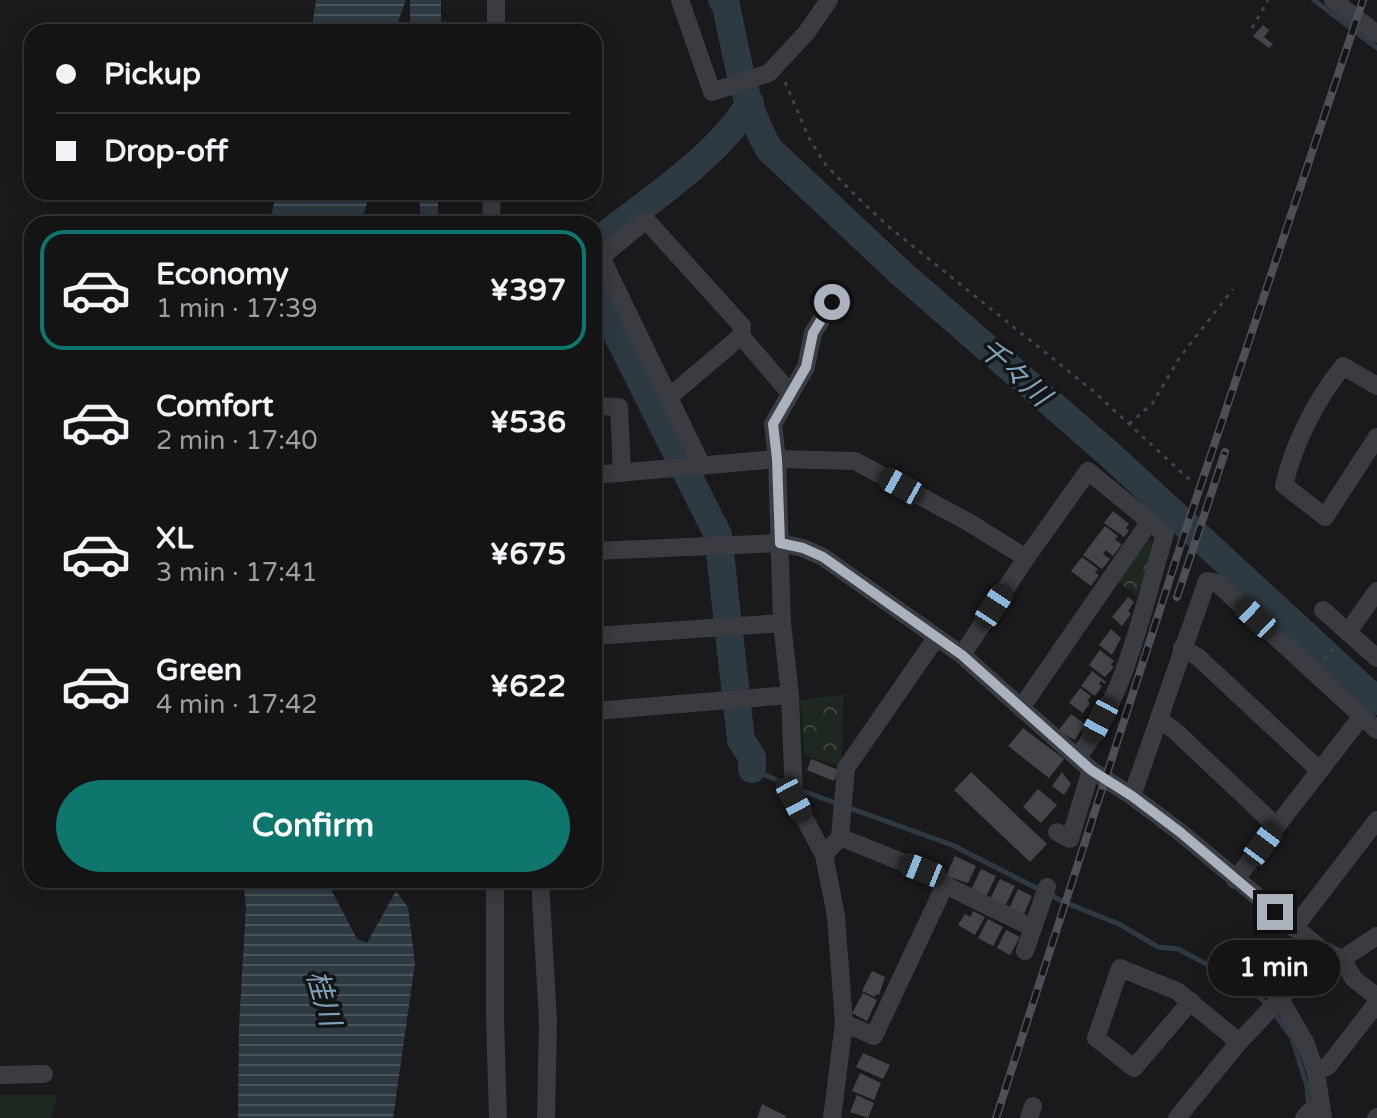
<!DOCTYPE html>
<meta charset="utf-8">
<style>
:root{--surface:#141415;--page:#212122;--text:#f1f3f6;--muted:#9d9ea0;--line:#333334;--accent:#0f766e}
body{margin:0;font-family:"Varela Round","Noto Sans JP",sans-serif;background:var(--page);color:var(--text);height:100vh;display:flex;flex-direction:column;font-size:30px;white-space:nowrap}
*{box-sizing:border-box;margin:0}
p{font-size:26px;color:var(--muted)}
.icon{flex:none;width:44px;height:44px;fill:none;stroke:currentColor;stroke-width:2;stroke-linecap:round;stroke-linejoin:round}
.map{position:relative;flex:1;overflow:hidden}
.side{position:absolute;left:24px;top:216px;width:578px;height:672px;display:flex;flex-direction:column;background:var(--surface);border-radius:24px;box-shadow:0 4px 20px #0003,0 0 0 2px var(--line)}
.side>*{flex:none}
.banner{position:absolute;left:24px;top:24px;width:578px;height:176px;border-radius:24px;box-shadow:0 4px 20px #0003,0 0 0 2px var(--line);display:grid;align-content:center;height:176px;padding:0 32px;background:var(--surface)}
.end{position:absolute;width:36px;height:36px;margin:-18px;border:10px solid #abb2bd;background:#111;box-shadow:0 0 0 4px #111}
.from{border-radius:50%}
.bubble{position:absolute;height:56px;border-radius:28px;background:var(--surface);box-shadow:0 4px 20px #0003,0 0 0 2px var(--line);font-size:26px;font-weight:700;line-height:56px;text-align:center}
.car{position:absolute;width:24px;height:48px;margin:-24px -12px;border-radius:10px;box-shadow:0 0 6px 2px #0007;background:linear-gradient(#222 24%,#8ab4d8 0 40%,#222 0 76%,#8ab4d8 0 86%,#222 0)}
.banner b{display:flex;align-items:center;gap:28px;height:76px;font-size:30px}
.banner b+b{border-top:2px solid var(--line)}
.banner i{width:20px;height:20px;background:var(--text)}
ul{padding:14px 0 0;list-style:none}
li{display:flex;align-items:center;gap:24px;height:120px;margin:0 16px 12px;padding:0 16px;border:4px solid transparent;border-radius:24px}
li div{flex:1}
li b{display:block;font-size:30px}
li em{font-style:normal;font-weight:700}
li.selected{border-color:var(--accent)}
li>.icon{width:72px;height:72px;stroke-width:1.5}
.cta{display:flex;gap:16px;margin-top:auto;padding:16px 32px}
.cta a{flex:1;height:92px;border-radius:48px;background:var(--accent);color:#fff;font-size:32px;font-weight:700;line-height:92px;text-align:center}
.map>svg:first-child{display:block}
.forest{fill:url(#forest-crowns)}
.pitch{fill:#1f2820}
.water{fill:url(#water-rules)}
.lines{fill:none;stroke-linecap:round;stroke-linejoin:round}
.stream{stroke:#2e3a42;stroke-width:5}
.river{stroke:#2e3a42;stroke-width:28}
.building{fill:#434549}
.path{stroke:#404349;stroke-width:3;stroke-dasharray:4 6;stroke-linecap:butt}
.street{stroke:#3a3c41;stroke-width:18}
.rail-casing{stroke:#4d5057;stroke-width:8}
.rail{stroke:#141517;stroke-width:5;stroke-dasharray:15;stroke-linecap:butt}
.route{stroke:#abb2bd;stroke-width:10}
.labels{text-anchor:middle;stroke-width:7;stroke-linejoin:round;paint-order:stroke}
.water-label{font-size:28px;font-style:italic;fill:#80a3b9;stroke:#141517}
</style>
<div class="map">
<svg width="1377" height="1118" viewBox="0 0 1377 1118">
<defs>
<pattern id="forest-crowns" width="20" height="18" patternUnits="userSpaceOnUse" patternTransform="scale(2)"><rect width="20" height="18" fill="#1f2820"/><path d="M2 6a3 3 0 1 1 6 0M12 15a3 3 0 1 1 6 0" fill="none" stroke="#3d453e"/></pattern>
<pattern id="water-rules" width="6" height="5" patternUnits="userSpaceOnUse" patternTransform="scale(2)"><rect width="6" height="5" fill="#2e3a42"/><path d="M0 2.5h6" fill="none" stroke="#4a545b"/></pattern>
</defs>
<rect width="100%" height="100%" fill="#1a1a1c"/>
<g class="forest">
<path d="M1147 538 1155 543 1137 596 1117 581Z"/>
<path d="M844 695 841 767 805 755 800 700Z"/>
</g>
<path class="pitch" d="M0 1095H57L52 1118H0Z"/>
<g class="water">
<path d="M316 0H406L394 32H311Z"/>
<rect x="410" y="0" width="31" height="32"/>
<path d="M277 192H370L361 224H269Z"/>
<path d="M419 192H438V224H421Z"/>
<path d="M243 880H326L357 939 367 943 396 891 408 907 415 963 393 1118H238L239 1027 246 908Z"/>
</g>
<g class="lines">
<g class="stream">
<path d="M1314 0 1377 48"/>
<path d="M726 5 727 0"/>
<path d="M752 769 788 785"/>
<path d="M797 789 952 845 1064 902 1119 924 1158 947 1178 949 1227 975 1238 976 1246 982 1274 1013 1292 1038 1307 1086 1309 1109"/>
</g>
<g class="river">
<path d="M722 0 726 5C736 53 744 106 769 149L902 274 1108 453 1377 701"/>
<path d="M594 244C645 203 716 159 750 103"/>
<path d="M594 288 718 535 741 740 752 757V769"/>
</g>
</g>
<g class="building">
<path d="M1263 25 1269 30 1264 37 1273 44 1269 48 1253 36Z"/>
<path d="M1113 511 1129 524 1126 528 1129 531 1124 537 1104 523Z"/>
<path d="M1105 526 1118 536 1115 540 1122 544 1113 556 1106 550 1103 554 1110 559 1102 569 1083 555Z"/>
<path d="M1082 557 1098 569 1095 573 1099 575 1091 586 1071 571Z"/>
<path d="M1128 597 1134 602 1128 611 1131 614 1122 626 1112 617Z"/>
<path d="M1111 629 1121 638 1112 655 1099 645Z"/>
<path d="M1100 650 1114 661 1111 665 1114 667 1105 677 1089 665Z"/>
<path d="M1092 671 1106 682 1105 684 1101 681 1099 684 1102 686 1095 696 1081 686Z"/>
<path d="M1080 688 1091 696 1087 701 1090 703 1083 713 1069 703Z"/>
<path d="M1071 714 1085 724 1075 740 1058 731Z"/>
<path d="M1023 728 1064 759 1049 778 1008 746Z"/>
<path d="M811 759 839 770 834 781 807 770Z"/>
<path d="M971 772 1047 844 1030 862 954 790Z"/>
<path d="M1062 772 1071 784 1064 795 1052 786Z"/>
<path d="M1038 789 1057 805 1041 823 1023 807Z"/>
<path d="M955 856 976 866 968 883 946 876Z"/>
<path d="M981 869 996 876 986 897 971 890Z"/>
<path d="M1000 879 1015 886 1005 906 990 899Z"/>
<path d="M1018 889 1032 896 1023 916 1009 909Z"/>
<path d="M973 911 985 917 975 935 958 925 965 914 970 917Z"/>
<path d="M988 919 1003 927 993 946 978 938Z"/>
<path d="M1006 930 1020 937 1010 955 997 948Z"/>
<path d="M872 971 885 977 879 995 876 994 875 997 862 991Z"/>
<path d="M863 993 877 1000 867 1021 852 1013Z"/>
<path d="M863 1053 890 1065 883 1079 856 1067Z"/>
<path d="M860 1073 881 1083 874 1100 852 1091Z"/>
<path d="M857 1095 874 1103 868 1118 850 1112Z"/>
<path d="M762 1104 786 1116 785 1118H757Z"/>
</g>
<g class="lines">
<g class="path">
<path d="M1252 28 1268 0"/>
<path d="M785 82 809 138 825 164 855 195 889 227 1092 390 1191 481"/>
<path d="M1129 424 1152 404 1180 357 1233 289"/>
<path d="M1324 659 1338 645"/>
</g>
<g class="street">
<path d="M680 0 712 92 769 73 807 32 829 0"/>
<path d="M1333 0 1377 34"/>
<path d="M496 32V0"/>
<path d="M491 224 492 192"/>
<path d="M594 256 601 257 646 220 742 326 741 336 669 397"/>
<path d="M601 257 702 466"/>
<path d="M741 336 790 393"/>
<path d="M1377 386 1343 366C1315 402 1295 440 1284 485L1325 517 1377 437"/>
<path d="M594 406 619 407 622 473"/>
<path d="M594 475 777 459 855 461 970 523 1026 558"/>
<path d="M594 551 780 543 803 548 823 557 962 655 1091 770 1132 796 1180 832 1321 949 1342 959 1354 979 1377 997"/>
<path d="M1323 610 1377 658"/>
<path d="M1348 632 1377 591"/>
<path d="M594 636 782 623"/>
<path d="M1182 648 1198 657 1319 770"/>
<path d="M962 655 1026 558 1088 471 1165 534C1144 604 1125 701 1077 757"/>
<path d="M1021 708 1150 521"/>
<path d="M594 711 790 695"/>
<path d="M1159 720 1173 729 1276 826"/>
<path d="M1132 796 1207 581 1217 583 1377 730"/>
<path d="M1057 832 1070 839 1091 770"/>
<path d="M840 837 922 870 945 885 1033 928"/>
<path d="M824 855 840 837 846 768 936 638"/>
<path d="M495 880V1019L498 1118"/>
<path d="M540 880 548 1021 546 1118"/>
<path d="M1235 880 1362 716"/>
<path d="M1294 928 1377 820"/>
<path d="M1025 951 1047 887"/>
<path d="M1342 959 1377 936"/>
<path d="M1280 999 1305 1042 1316 1072 1323 1118"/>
<path d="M1191 1001 1134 1068 1096 1038 1120 968 1177 991 1239 1042"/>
<path d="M844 1023 874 1036 945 885"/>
<path d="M1316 1072 1328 1066 1377 1003"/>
<path d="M0 1075 44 1074"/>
<path d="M832 1118 844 1023 836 916 824 855 794 799 790 695 782 623 777 459 773 424 806 367 813 333 832 302"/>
<path d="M1029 1118 1033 1106"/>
<path d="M1177 1118 1239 1042 1280 999 1321 949"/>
<path d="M1304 1118 1308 1113 1321 1108"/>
<path d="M1376 1118 1377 1117"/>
</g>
<g class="rail-casing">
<g id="rail">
<path d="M1177 597 1225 452"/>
<path d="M996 1118 1182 541 1363 0"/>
</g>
</g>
<use href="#rail" class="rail"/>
</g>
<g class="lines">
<path class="route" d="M832 302 813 333 806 367 773 424 777 459 780 543 803 548 823 557 962 655 1091 770 1132 796 1180 832 1275 912"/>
</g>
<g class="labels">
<g class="water-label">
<text transform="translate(1015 372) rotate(42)" y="10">千々川</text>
<text transform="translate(324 998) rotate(74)" y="10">桂川</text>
</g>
</g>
</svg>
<i class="end from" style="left:832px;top:302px"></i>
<i class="end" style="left:1275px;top:912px"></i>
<div class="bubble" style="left:1208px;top:940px;width:132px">1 min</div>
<i class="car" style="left:901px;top:486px;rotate:299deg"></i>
<i class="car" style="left:994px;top:606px;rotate:33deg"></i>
<i class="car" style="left:1256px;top:618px;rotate:313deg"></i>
<i class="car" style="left:1100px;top:720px;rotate:208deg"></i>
<i class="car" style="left:794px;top:799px;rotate:152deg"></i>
<i class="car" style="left:1263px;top:844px;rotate:37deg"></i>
<i class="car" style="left:922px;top:870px;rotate:292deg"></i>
<div class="banner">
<b><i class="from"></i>Pickup</b>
<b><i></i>Drop-off</b>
</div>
<section class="side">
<ul>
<li class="selected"><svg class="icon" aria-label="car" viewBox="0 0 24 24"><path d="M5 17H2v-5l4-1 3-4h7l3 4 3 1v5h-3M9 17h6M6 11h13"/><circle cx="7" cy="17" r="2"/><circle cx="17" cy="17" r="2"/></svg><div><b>Economy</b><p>1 min · 17:39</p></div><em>¥397</em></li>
<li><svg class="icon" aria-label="car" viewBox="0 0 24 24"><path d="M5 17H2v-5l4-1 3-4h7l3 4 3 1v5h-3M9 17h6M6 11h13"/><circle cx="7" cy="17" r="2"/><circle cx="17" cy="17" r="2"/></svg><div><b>Comfort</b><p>2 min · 17:40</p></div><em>¥536</em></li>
<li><svg class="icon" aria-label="car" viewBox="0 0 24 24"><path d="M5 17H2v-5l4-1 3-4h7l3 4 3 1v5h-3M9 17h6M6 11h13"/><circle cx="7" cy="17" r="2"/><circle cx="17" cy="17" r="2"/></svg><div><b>XL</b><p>3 min · 17:41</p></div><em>¥675</em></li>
<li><svg class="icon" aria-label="car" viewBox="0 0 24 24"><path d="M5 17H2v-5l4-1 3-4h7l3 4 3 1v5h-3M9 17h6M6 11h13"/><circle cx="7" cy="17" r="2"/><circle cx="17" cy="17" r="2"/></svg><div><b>Green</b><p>4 min · 17:42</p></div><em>¥622</em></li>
</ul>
<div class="cta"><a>Confirm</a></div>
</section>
</div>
